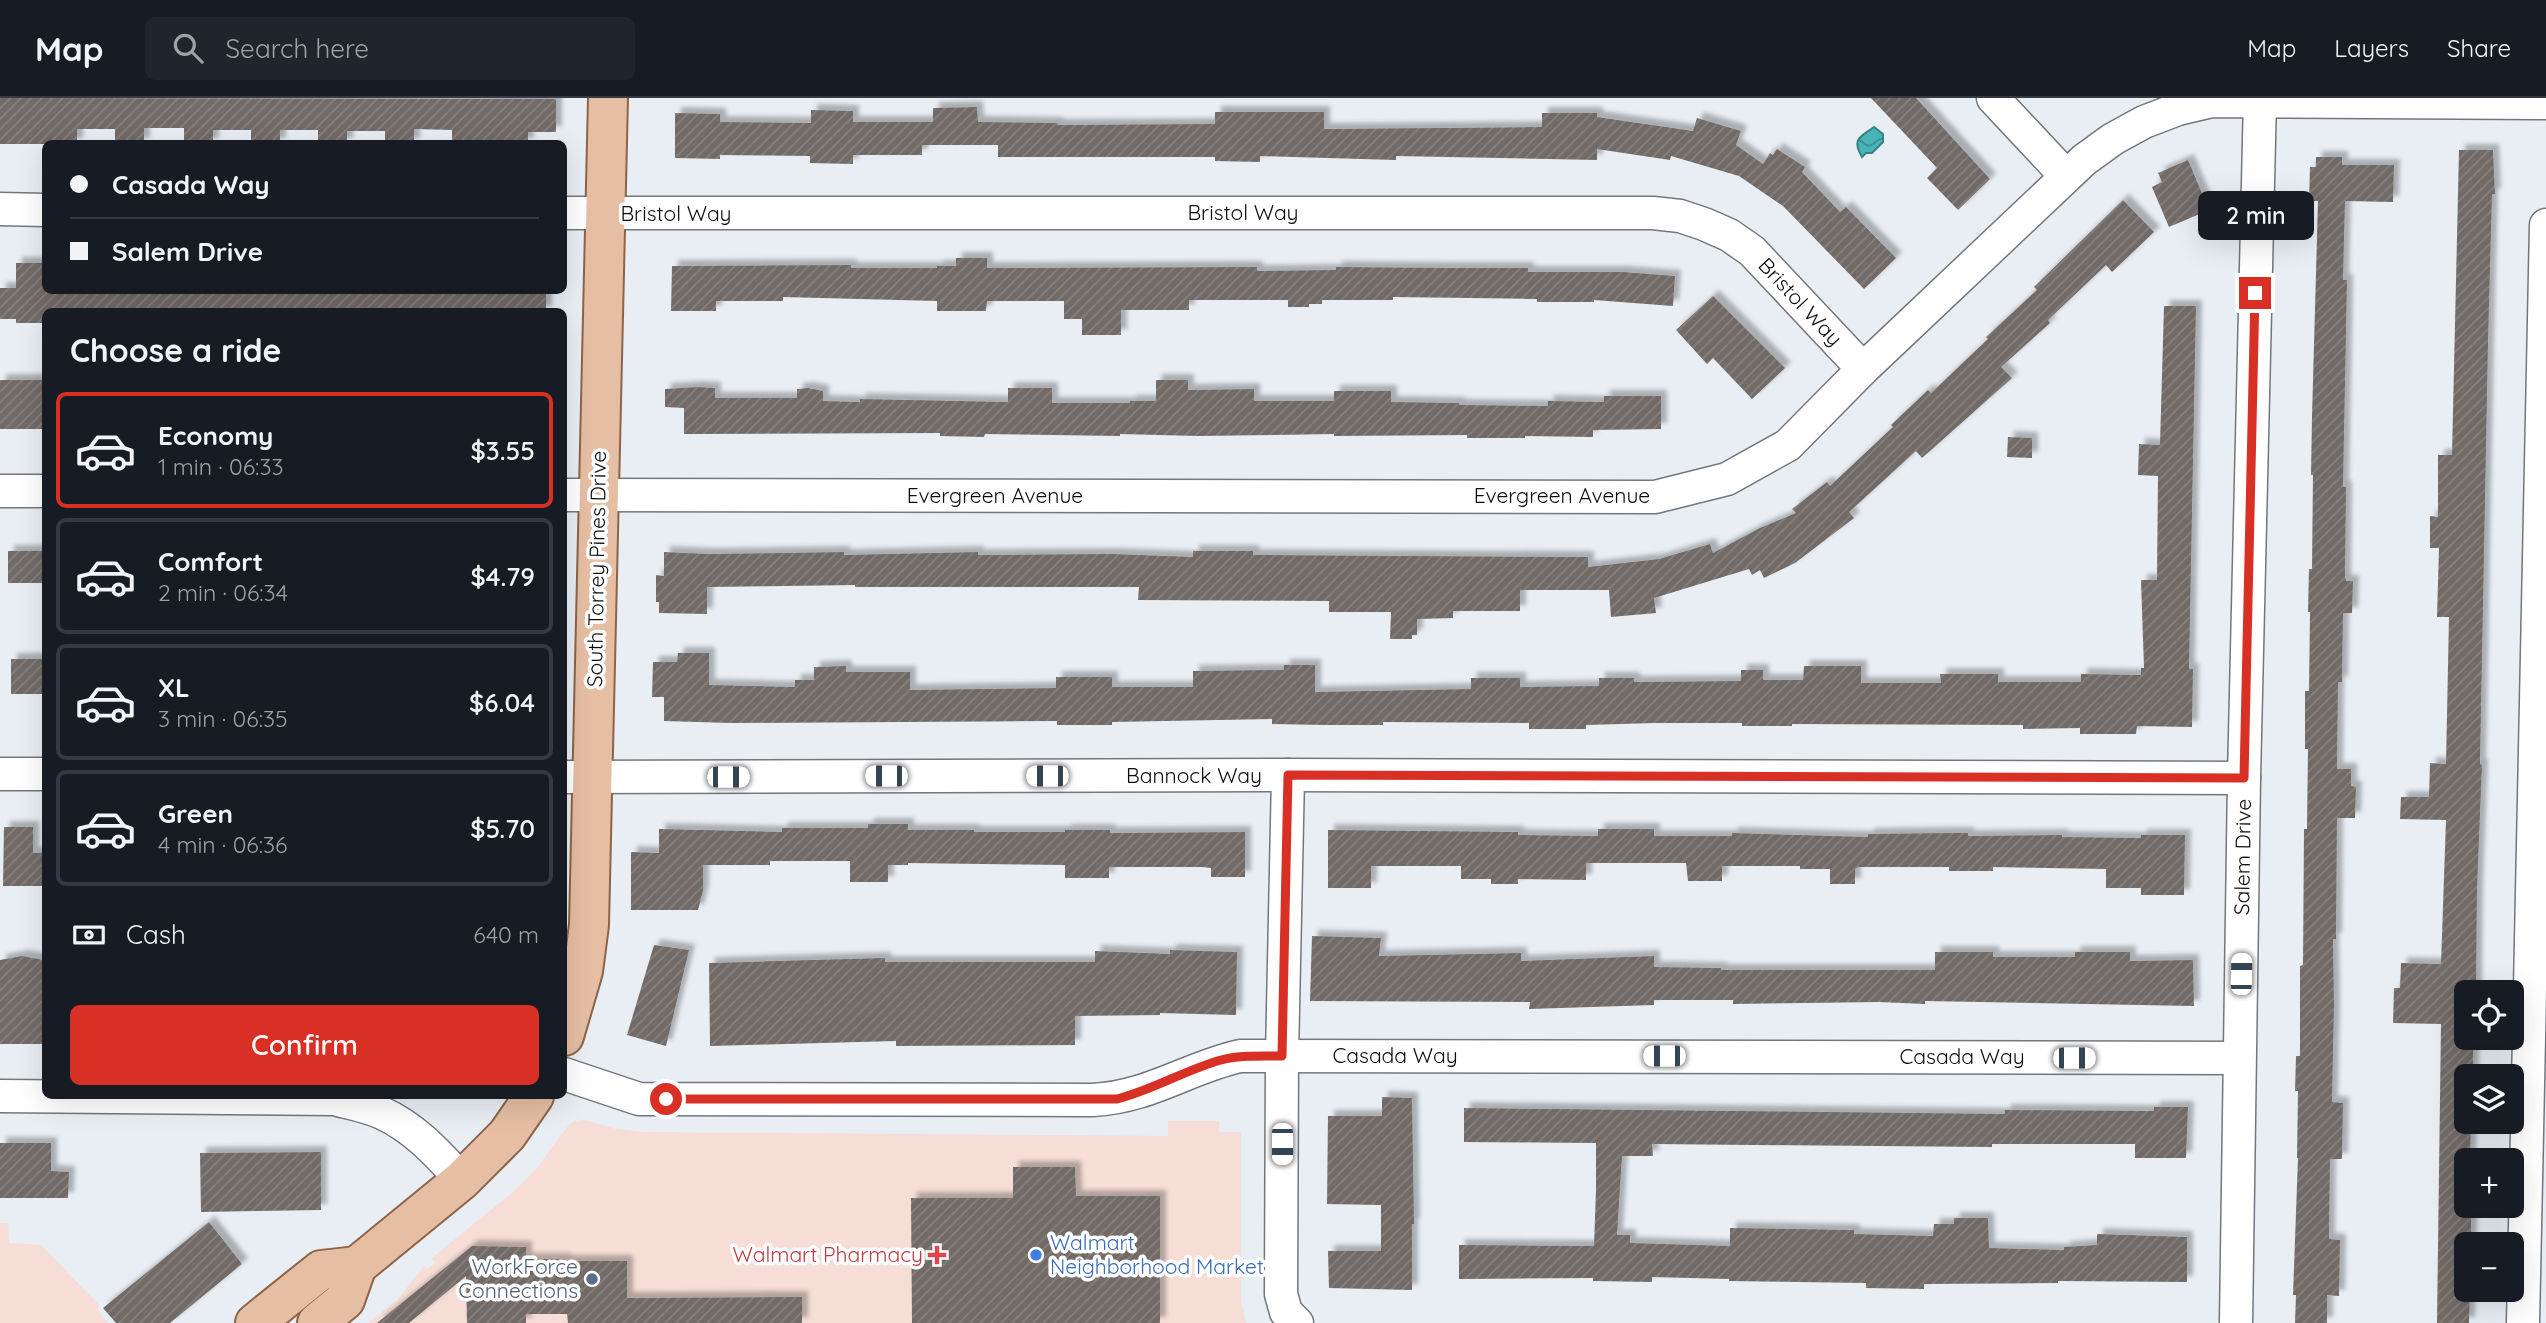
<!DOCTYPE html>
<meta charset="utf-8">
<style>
:root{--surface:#171b24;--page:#20242c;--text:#f1f3f6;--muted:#9ea1a6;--line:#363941;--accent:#d93025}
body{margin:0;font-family:Quicksand,sans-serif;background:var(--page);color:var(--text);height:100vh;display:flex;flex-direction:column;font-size:26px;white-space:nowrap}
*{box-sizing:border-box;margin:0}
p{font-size:23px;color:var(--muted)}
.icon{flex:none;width:38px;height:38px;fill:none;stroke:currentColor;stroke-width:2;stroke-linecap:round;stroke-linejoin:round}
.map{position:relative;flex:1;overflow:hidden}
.side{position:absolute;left:42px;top:210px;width:525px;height:791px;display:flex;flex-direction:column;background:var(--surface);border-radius:10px;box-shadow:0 7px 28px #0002}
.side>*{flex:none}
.guide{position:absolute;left:42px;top:42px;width:525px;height:154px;border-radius:10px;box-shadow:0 7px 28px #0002;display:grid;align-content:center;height:154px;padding:0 28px;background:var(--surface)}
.controls{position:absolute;left:2454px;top:882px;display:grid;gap:14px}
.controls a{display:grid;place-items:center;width:70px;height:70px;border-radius:10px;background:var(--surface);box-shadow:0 7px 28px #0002;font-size:35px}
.end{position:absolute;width:32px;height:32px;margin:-16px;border:9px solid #d93025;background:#fff;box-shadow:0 0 0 4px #fff}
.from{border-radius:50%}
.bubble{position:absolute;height:49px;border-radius:10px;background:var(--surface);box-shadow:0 7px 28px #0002;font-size:23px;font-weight:600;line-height:49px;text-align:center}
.car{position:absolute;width:21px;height:42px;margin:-21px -10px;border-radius:9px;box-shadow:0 0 5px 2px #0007;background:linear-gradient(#fff 24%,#345 0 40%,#fff 0 76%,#345 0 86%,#fff 0)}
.guide b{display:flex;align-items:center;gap:24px;height:66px;font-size:26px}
.guide b+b{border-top:2px solid var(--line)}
.guide i{width:18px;height:18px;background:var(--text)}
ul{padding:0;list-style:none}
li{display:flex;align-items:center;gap:21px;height:116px;margin:0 14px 10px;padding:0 14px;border:4px solid var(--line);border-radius:10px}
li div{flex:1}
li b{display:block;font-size:26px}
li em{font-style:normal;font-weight:600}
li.current{border-color:var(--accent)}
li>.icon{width:63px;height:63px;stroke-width:1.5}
h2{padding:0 28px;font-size:32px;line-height:84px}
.pay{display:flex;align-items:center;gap:18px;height:77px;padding:0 28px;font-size:26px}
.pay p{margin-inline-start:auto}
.primary-button{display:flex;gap:14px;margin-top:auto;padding:14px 28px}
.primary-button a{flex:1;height:80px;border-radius:10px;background:var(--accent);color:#fff;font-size:28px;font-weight:600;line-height:80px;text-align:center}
header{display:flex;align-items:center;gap:42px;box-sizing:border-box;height:98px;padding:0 35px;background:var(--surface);border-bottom:2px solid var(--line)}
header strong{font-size:33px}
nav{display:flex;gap:38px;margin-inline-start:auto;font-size:24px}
.search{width:490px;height:63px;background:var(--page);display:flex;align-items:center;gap:18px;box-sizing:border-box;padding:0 24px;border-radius:10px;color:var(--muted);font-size:26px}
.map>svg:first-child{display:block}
.commercial{fill:#f6ddd6}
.water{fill:url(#water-waves);stroke:#368284;stroke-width:2}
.building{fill:url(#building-hatch);filter:url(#shadow)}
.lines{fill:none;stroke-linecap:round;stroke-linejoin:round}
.minor-casing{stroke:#72777d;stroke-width:35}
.major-casing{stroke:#8d6447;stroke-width:42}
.minor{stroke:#fff;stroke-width:32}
.major{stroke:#e5bea3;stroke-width:38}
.route{stroke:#d93025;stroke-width:9}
.health-dot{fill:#e0444e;stroke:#fff;stroke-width:2.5}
.shop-dot{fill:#3f7fe0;stroke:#fff;stroke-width:2.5}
.service-dot{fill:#5c6f8a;stroke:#fff;stroke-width:2.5}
.labels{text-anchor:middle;stroke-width:7;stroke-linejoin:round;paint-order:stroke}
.street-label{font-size:21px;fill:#0a0c0e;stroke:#fff}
.shop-label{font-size:21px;fill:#366cbe;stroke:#fff;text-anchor:start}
.health-label{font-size:21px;fill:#be3a42;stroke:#fff;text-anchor:end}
.service-label{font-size:21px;fill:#4e5e75;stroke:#fff;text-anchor:end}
</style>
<header>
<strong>Map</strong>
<div class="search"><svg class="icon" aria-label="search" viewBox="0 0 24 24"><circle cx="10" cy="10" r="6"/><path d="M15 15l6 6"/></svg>Search here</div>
<nav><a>Map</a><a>Layers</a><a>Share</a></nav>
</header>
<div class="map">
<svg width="2546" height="1225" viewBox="0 0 2546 1225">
<defs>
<pattern id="water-waves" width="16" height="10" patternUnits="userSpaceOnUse" patternTransform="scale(1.75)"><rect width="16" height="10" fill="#49b4b6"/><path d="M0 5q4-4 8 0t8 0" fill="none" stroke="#3b9192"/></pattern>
<pattern id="building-hatch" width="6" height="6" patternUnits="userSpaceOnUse" patternTransform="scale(1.75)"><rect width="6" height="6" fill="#726a66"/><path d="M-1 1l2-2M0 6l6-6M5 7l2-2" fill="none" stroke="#86817e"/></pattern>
<filter id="shadow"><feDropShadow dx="6" dy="-6" stdDeviation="2" flood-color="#0004"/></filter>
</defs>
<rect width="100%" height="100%" fill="#e8eef4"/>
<g class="commercial">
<path d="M584 1022 616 1031 645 1034 1168 1038V1023H1219V1034H1241V1203L1246 1225H368L397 1202 424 1168 427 1171 435 1165 432 1160 514 1093 536 1071 568 1028 575 1023Z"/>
<path d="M0 1125H8L9 1145 41 1147 99 1207 98 1213 108 1225H0Z"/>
</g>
<path class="water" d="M1874 29 1883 36V44L1872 55H1866L1862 59C1851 40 1861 39 1874 29Z"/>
<g class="building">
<path d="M0 0 556 1V34H528V46H452V32L414 31V46H385V33H347V46H318V32H280V46H251V32H213V46H184V30H144V46H115V31H77V46H0Z"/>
<path d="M1871 0H1916L1990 81 1958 112 1927 80 1937 70Z"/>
<path d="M977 9 978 24 1058 25 1057 27 1215 26V14H1324V31L1542 29V15H1597V19L1693 33 1697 20 1741 33 1736 47 1763 66 1770 55 1773 57 1777 51 1805 69 1802 74 1840 114 1846 109 1896 160 1864 191 1783 108 1739 78 1671 58 1670 62 1597 51V62L1396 58V62L1260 58V64L1215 63V59H998V47H922V57H853V66L810 65V58L720 57V61L675 60V15L720 16V24L811 25V12L853 13V24H933V10Z"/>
<path d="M2459 52H2493L2495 96H2492L2488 246 2480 666 2482 667 2477 791 2476 894H2466V940H2473V978H2466V1024H2471L2470 1062H2466V1108H2471V1146H2466V1192H2470L2469 1225H2437L2441 926 2393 925 2394 890H2400L2401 865 2441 866 2446 722 2400 721 2401 699H2429L2430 665 2446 666 2449 519H2437L2439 450H2430V418L2438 419V357H2452Z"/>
<path d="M2316 59H2342V67H2394L2393 104 2345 103 2343 182H2347L2343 389H2346L2345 478 2346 483H2353L2352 515H2343L2342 584H2338L2337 671H2351V688L2356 689 2355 720H2337L2336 841H2333L2334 908 2332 1004 2343 1005 2342 1061H2330L2329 1141 2340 1142 2339 1198 2327 1197V1225H2295L2296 1197H2293L2298 1060H2297L2298 993H2295L2296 958H2300V868L2303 867 2304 731H2307L2308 651H2305V593H2309L2310 514H2308L2309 471H2312L2313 377H2311L2312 319 2318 103H2309L2310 69H2316Z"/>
<path d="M2188 62 2209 112 2169 129 2152 89 2162 84 2158 75Z"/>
<path d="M2123 102 2154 134 2112 174 2106 167 2048 222 2050 225 2001 269 2012 280 1922 360 1916 353 1849 414 1854 420 1795 465 1764 480 1760 472 1752 477 1749 471 1654 500 1656 515 1611 519 1609 492H1520V513H1453V520L1417 521V537H1412V541H1390L1391 514H1329V503L1138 502 1139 489H855V487L707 489V516L659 515V504H656V477L664 478V454L708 456 844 454V457L978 454V457L1113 456 1193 459V453H1253V457L1588 459V469L1659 461 1710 446 1713 455 1760 430 1796 415 1792 411 1827 384 1830 388 1893 329 1891 327 1928 292 1931 295 1988 241 1986 239 2037 192 2034 189Z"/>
<path d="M956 160H987V170L1257 169V173L1336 172V169L1460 170H1528V174H1623L1675 178 1673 208 1594 202V204H1537V201L1393 199V202H1322V206H1309V209H1288V202H1189V212H1121V237H1082V221H1064V203H987L986 213H937V203L783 199V203H716V213H671L672 168 851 167V170H937V168H956Z"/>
<path d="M16 165H45L46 192H546V214H46V225H16V221H0V190H16Z"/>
<path d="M1713 198 1785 270 1752 301 1713 260 1707 266 1676 232Z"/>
<path d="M2164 208H2196L2189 571H2193L2192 629 2137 628 2136 636H2080V630L2023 631V627L1792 626V628H1742V625H1655L1586 627V631H1529V625L1383 624V627H1327L1272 626V621L1112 624V627H1057V623L731 625 664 623V599H652L653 564H677L678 555H709V587L795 589V582H814V569L846 568V574H910V592L1056 590V579H1112V589H1193V573L1284 572V567H1315V594L1471 591V580H1520V589L1599 588V580H1634V584L1741 583V572H1763V582H1803L1804 568H1861V585H1941L1940 576H1998V584H2081V576L2141 577V570H2144L2141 482H2157L2158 378 2138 377 2139 346 2160 347Z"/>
<rect x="0" y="282" width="46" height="49"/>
<path d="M1156 282H1188V292L1254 291V303H1334V293H1391V304L1459 305V307L1548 308V303L1604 304V298H1661V331L1593 332V339L1525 338V340H1467V337L1334 338V336L1198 338 1120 336V338L985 336 984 339 940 338V335L684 336V310L665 309V291L697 289 715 290V300H797V291L808 290 823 293V303L860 304V301L1008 304V290H1052V305H1130V303H1156Z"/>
<path d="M2008 339 2032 340V360L2007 359Z"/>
<rect x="8" y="453" width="38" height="32"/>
<rect x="11" y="561" width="35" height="35"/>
<path d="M868 726H908V732H974V734H1065V732H1110V735L1245 734V779H1211V770L1202 769H1109V780H1065V767L908 765V767H888V784H850V763H770V767H703V792L698 812H631V754L659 755V731L782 734V730H868Z"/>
<path d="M4 729H33V755H46V788H3Z"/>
<path d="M1598 731H1654V738H1732V735L1868 739V736L1948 735H1968V738L2062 737V739L2141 740V737H2185L2184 797H2141V790H2106V771L1993 769V773H1949V769H1858L1855 771V786H1830V771H1800V768H1722V783H1688L1686 765H1586V782L1518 781V786H1491V781H1461V768H1371V790H1328V732L1518 734V737L1598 738Z"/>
<path d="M1312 838 1381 840 1379 858 1521 855V863L1654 858V869L1721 870V872H1935V854H1993V859H2075V854H2130V863L2193 862 2194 908 1925 903V906L1879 904 1733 906V902H1654V907L1529 911 1530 904 1310 903Z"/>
<path d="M654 847 689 852 666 948 627 937Z"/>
<path d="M1170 852 1237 854 1236 917 1160 915V917L1075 918V947L896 948V943L710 948 709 865 885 860V864H1095V853L1170 856Z"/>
<path d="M22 858 43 862V946H0V862Z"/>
<path d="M1382 999 1412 1000 1414 1126H1412V1192L1329 1190 1328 1153H1381V1107L1327 1106 1328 1018H1382Z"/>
<path d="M2154 1009H2188L2186 1060H2135V1046H1992V1049L1652 1046 1653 1058H1622L1617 1137H1630V1145L1730 1148V1130L1854 1132V1136L1933 1138 1934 1126H1954V1120H1988L1989 1150 2064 1152V1149L2097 1147V1136L2187 1139V1184L2058 1183V1185L1924 1186V1191L1866 1190V1185L1729 1183V1181L1652 1179V1184L1593 1183V1180L1459 1181V1147L1594 1148 1596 1092V1045L1464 1044V1010L2005 1016V1012L2154 1013Z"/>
<path d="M0 1045H51V1073L69 1074 68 1100H0Z"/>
<path d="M321 1054V1112L201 1114 200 1055Z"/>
<path d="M1013 1069H1075L1076 1098H1160V1225H912L911 1100H1013Z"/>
<path d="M209 1124 242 1166 170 1225H116L103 1210Z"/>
<path d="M472 1148 526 1149V1161H565V1163H627V1200L802 1199V1225H568L567 1216H526V1225H467L466 1178 409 1225H377Z"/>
</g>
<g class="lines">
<g class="minor-casing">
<g id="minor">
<path d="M1993 0 2065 77"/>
<path d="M0 111 46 112"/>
<path d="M564 115H1653L1680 118 1704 126 1729 137 1752 153 1863 271"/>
<path d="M0 393H46"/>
<path d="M564 397 1655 399 1727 381 1788 347 1863 271 2084 62 2113 41 2144 24 2178 11 2212 3 2546 5"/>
<path d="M0 676H46"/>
<path d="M1288 677 1282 958 1281 1196 1286 1214 1297 1225"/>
<path d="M564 679 1288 677 2244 680"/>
<path d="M564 976 639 1001 1093 1002C1150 999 1187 970 1240 958L2239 960"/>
<path d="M0 998 334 1001C349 1005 367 1008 382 1015 415 1030 438 1056 462 1082"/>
<path d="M2236 1225 2244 680 2260 0"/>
<path d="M2523 1225 2546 127"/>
</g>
</g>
<g class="major-casing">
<g id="major">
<path d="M564 938 583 873 589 827 608 0"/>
<path d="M255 1225 321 1172 357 1168"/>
<path d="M317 1225 345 1202 357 1168 462 1082 507 1037 534 998"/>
</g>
</g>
<use href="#minor" class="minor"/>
<use href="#major" class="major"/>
</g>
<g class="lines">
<path class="route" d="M666 1001H1117C1153 992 1185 972 1221 962 1241 957 1262 958 1282 958L1288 677 2244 680 2255 195"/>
</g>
<path class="health-dot" d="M933.5 1146.5h7v7h7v7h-7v7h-7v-7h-7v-7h7z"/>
<circle class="shop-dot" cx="1036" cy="1157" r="7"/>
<circle class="service-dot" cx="592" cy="1181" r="7"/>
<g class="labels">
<g class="street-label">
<text x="1243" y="122">Bristol Way</text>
<text x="676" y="123">Bristol Way</text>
<text transform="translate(1800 204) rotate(47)" y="7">Bristol Way</text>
<text x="995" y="405">Evergreen Avenue</text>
<text x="1562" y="405">Evergreen Avenue</text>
<text transform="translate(597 471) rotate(-89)" y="7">South Torrey Pines Drive</text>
<text x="1194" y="685">Bannock Way</text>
<text transform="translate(2243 759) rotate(-89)" y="7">Salem Drive</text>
<text x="1395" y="965">Casada Way</text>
<text x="1962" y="966">Casada Way</text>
</g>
<g class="shop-label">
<text x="1050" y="1152">Walmart<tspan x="1050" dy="24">Neighborhood Market</tspan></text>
</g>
<g class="health-label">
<text x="923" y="1164">Walmart Pharmacy</text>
</g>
<g class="service-label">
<text x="578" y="1176">WorkForce<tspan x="578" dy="24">Connections</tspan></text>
</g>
</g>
</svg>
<div class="controls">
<a><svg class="icon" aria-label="locate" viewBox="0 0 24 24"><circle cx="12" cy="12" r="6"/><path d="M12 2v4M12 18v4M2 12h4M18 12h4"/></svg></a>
<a><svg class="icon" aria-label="layers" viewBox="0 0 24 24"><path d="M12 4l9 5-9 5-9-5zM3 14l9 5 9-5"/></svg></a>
<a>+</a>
<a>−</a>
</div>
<i class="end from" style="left:666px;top:1001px"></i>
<i class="end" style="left:2255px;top:195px"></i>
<div class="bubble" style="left:2198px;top:93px;width:116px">2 min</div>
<i class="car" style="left:886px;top:678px;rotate:270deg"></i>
<i class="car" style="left:1047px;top:678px;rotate:270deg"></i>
<i class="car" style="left:728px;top:679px;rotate:90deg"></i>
<i class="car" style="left:2241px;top:876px;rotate:1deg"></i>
<i class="car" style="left:1664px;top:958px;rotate:270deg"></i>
<i class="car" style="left:2074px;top:960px;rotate:90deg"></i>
<i class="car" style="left:1282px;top:1046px;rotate:180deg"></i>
<div class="guide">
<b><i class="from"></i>Casada Way</b>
<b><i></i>Salem Drive</b>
</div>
<section class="side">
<h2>Choose a ride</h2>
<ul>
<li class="current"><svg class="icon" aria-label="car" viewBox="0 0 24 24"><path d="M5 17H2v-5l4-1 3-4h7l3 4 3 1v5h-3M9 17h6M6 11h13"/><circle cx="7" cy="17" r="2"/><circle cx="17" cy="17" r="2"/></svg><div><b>Economy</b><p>1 min · 06:33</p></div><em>$3.55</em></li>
<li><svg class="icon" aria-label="car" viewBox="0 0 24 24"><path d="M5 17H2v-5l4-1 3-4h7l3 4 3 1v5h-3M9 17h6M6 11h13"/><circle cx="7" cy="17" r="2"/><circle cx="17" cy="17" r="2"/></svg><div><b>Comfort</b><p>2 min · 06:34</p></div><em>$4.79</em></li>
<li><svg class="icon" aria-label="car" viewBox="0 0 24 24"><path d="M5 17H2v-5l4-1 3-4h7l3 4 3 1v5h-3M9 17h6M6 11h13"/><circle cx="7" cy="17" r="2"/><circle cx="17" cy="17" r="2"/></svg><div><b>XL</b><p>3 min · 06:35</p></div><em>$6.04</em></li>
<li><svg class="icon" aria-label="car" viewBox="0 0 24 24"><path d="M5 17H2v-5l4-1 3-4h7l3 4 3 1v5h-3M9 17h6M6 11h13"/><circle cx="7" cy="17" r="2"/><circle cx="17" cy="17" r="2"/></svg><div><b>Green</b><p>4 min · 06:36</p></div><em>$5.70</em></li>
</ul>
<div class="pay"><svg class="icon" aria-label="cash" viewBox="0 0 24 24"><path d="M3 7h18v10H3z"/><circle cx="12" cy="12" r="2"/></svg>Cash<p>640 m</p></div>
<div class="primary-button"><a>Confirm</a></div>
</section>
</div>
